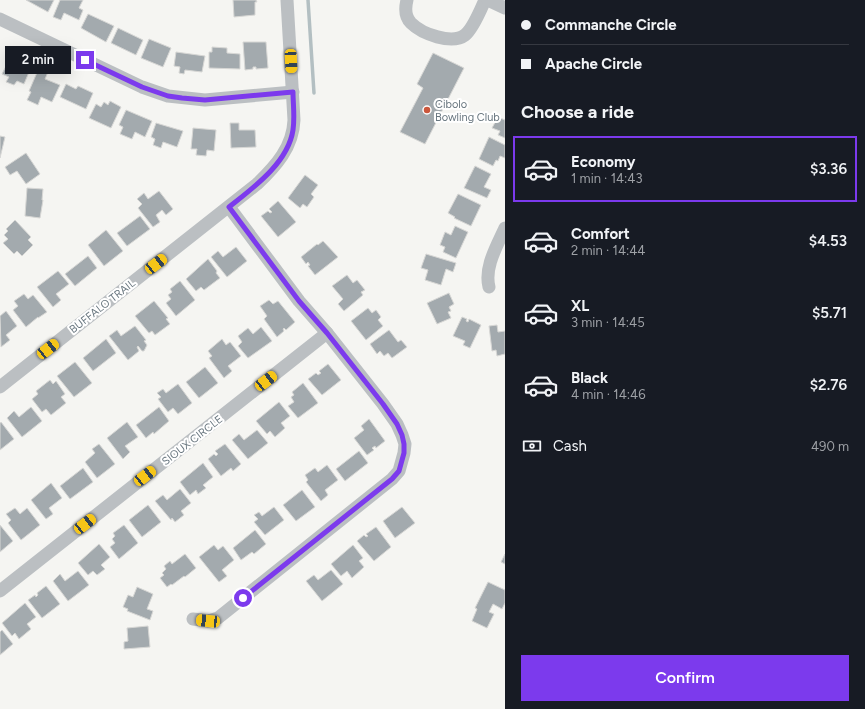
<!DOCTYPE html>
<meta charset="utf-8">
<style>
:root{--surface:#171b24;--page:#20242c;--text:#f1f3f6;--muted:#9ea1a6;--line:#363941;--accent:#7c3aed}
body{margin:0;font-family:Figtree,sans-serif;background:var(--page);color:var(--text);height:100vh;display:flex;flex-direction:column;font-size:15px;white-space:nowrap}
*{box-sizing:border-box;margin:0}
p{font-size:13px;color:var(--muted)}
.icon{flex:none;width:22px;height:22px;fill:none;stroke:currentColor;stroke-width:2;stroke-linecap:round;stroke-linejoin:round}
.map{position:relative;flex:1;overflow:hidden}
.sheet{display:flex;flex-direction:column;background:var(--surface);width:360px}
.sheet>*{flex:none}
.guide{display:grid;align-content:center;height:88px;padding:0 16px;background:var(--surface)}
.end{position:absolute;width:18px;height:18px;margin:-9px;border:5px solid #7c3aed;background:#fff;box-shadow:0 0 0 2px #fff}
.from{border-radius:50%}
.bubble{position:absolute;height:28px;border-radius:0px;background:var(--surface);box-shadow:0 4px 16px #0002;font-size:13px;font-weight:600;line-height:28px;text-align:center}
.car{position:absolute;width:12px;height:24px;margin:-12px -6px;border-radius:5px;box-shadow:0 0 3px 1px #0007;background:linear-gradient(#f5c518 24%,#345 0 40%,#f5c518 0 76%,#345 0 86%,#f5c518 0)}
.guide b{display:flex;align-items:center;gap:14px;height:38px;font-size:15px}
.guide b+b{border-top:1px solid var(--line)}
.guide i{width:10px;height:10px;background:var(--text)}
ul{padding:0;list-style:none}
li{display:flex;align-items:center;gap:12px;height:66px;margin:0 8px 6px;padding:0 8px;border:2px solid transparent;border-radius:0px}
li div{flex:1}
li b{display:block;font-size:15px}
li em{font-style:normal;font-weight:600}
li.on{border-color:var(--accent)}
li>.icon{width:36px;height:36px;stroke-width:1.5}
h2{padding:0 16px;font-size:18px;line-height:48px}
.pay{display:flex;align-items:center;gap:10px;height:44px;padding:0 16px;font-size:15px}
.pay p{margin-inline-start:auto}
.primary-button{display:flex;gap:8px;margin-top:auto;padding:8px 16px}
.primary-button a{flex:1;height:46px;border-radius:0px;background:var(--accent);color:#fff;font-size:16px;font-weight:600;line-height:46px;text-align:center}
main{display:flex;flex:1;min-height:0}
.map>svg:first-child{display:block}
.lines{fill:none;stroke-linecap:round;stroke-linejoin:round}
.stream{stroke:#b3bfc2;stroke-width:3.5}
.building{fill:#a3aaae;stroke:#d7d7d5}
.minor{stroke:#bbbfc2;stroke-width:13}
.route{stroke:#7c3aed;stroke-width:5}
.poi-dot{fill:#cb573c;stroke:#fff;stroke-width:1.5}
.labels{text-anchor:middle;stroke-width:4;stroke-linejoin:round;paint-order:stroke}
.poi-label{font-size:11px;fill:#68767f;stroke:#fff;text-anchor:start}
.street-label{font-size:11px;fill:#68767f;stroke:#fff}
</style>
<main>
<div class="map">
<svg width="505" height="709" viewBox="0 0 505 709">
<rect width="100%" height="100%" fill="#f5f5f2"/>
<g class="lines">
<path class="stream" d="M308 0 314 93"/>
</g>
<g class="building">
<path d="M26 0H54L48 12Z"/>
<path d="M60 0H83L79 8 83 10 79 20 64 13 61 20 53 17Z"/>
<path d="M233 0H256L257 2H255V15L234 17Z"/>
<path d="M88 14 114 26 106 42 81 28Z"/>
<path d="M118 28 143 40 136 55 111 43Z"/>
<path d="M149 39 171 48 163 67 141 58Z"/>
<path d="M243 42H266L268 68 256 69V67H253V69L245 70Z"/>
<path d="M212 47 227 48V53L240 54V69L209 68V52H212Z"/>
<path d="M176 52 205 56 202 72 185 70 184 74 179 73 180 67 174 66Z"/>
<path d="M433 53 464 68 425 144 400 132 423 88 417 84Z"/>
<path d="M11 56 21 61V60L32 65 24 84 17 81 14 85 6 82 9 77 2 74Z"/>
<path d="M39 68 48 72 45 79 60 85 52 102 41 97 38 105 27 100 31 92 29 91Z"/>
<path d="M66 84 76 89 78 86 93 93 86 109 60 97Z"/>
<path d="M110 101 121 107 111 128 89 118 96 104 101 107 104 102 108 105Z"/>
<path d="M126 110 152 121 145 137 135 132 132 139 120 134 123 127 119 125Z"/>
<path d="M498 117 505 120V138L498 135 500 131 492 128Z"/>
<path d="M156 123 183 131 177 147 163 142 161 148 153 145 155 139 151 137Z"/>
<path d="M230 123H239V130H255L256 147 231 148Z"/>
<path d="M193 128 216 130 214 151 207 150 206 156 196 155 197 149H191Z"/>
<path d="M0 136 5 137 0 158Z"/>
<path d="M489 137 505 145V158L500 156 498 161 496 160 493 166 479 159Z"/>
<path d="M26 153 40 174 26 184 17 171 10 175 5 167Z"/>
<path d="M475 166 491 174 484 187 491 190 487 198 464 188Z"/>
<path d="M305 175 318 185 311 194 314 197 307 207 303 204 300 208 288 198Z"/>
<path d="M27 188 43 189 42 200H43L40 218 25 216Z"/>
<path d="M159 191 173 209 166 215 162 210 156 215 160 222 153 227 138 208 142 204 137 199 144 193 148 199Z"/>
<path d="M458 194 481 205 471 226 454 218 455 217 448 213Z"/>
<path d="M278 201 296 222 278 237 261 216 268 211 270 213 272 212 269 209Z"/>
<path d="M140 216 150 229 127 246 117 233Z"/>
<path d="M15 220 31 237 28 240 33 245 22 256 17 251 14 254 3 243 8 239 4 235 8 231 6 229Z"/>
<path d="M455 226 468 232 456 258 443 252 445 247 440 245 445 232 451 235Z"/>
<path d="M106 230 123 251 104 266 88 245Z"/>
<path d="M323 241 338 257 315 275 308 266 310 265 308 262 306 264 301 257 317 244 318 245Z"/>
<path d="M236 247 247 261 227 277 211 257 218 251 223 257Z"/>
<path d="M426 254 456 263 453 272 446 269 441 285 425 280 428 270 421 268Z"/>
<path d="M88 256 97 268 75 286 65 274Z"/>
<path d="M208 259 217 271 216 273 220 278 204 290 201 287 196 291 186 279Z"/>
<path d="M58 271 69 284 56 294 61 300 53 307 37 287Z"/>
<path d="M347 275 353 283 357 280 365 290 361 292 363 295 344 311 338 304 343 299 332 286Z"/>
<path d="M180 281 195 300 176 316 166 303 171 299 168 295 172 292 170 289Z"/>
<path d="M449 293 454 304 449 307 451 311 448 312 451 318 437 324 427 303Z"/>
<path d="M24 294 28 299 33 295 47 312 38 318V317L26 327 13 310 18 306 14 301Z"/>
<path d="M269 300 273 304 278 301 295 322 286 330 284 328 283 329 284 331 277 337 264 319 267 316 260 306Z"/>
<path d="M154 301 168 318 166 319 170 324 155 335 152 331 149 333 135 316Z"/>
<path d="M368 308 372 313 376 310 381 317 378 320 383 326 366 340 351 321Z"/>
<path d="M6 311 17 326 6 335 10 340 1 347 0 316Z"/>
<path d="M462 317 467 319 466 321 468 322 469 319 481 325 470 348 463 345 465 341 453 336Z"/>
<path d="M497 325 498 332 505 331V354L497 356 496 350 492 351 489 326Z"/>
<path d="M135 326 146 340 144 341 147 345 144 351H142L138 346 137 347 139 351 128 360 109 336 117 330 121 336Z"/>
<path d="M261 327 272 341 248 358 238 346 242 342 238 336 248 328 253 334Z"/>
<path d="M389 330 398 342 401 340 407 347 392 358 388 353 384 356 380 351 377 354 370 344Z"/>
<path d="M106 339 116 353 93 371 83 358Z"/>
<path d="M222 339 226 345 230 342 241 356 228 366 232 371 224 378 209 358 212 356 208 351Z"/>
<path d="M75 362 92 383 74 397 57 376Z"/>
<path d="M328 364 341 380 322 395 308 379 316 373 318 375 321 373 319 371Z"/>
<path d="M205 367 218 383 199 398 186 382Z"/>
<path d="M50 380 53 384 56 381 65 394 61 397 66 403 51 415 46 409 42 412 32 399 38 394 36 391Z"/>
<path d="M303 383 318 403 298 418 288 406 294 402 291 397 294 395 292 392Z"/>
<path d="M178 384 192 403 178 414 173 408 168 412 158 399 161 397 157 393 163 389 166 393Z"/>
<path d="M279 402 290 416 281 423 285 428 275 437 270 431 267 434 256 421Z"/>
<path d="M31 407 42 421 22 437 7 418 14 411 19 417Z"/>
<path d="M159 407 169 421 154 434 153 432 146 438 136 425Z"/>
<path d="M369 419 385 441 376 448 375 446 372 448 374 450 367 455 354 438 364 430 361 426Z"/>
<path d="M1 422 14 439 0 450V423Z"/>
<path d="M127 422 138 437 125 446 130 452 123 459 107 438Z"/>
<path d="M257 430 268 443 248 459 232 440 239 434 244 440Z"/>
<path d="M99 444 115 464 97 478 85 462 95 453 92 449Z"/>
<path d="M225 444 241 464 233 471 231 468 221 476 208 459 214 454 216 456 218 454 215 451Z"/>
<path d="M359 451 368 463 345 481 336 469Z"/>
<path d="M203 463 213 477 203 485 206 488 198 494 196 490 190 495 180 482Z"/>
<path d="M327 465 338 480 325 490 328 495 321 501 306 482 308 480 305 475 315 468 318 472Z"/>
<path d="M83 468 93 482 70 499 60 486Z"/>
<path d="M51 483 62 498 49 508 53 514 46 519 31 500Z"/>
<path d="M180 489 191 503 181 511 184 515 175 522 172 518 171 520 155 501 163 495 167 500Z"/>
<path d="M302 490 315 507 296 521 283 505Z"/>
<path d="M148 505 161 522 142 537 129 520Z"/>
<path d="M274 507 284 520 265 535 254 522 258 519 254 515 259 512 262 516Z"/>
<path d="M402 507 415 523 395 538 383 521Z"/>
<path d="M15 508 20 514 27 508 40 525 21 540 8 523 11 520 6 514Z"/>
<path d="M0 525 13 541 0 552Z"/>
<path d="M124 525 138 543 119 559 110 547 115 543 112 539 115 536 113 533Z"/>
<path d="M376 527 391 547 374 561 357 541 364 535 366 537 368 536 366 534Z"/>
<path d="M255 530 266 544 254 554 252 552 241 560 233 548Z"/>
<path d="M99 544 110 557 101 565 105 569 97 575 93 571 88 575 78 563Z"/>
<path d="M214 545 218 550 223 546 234 560 222 570 227 576 219 582 199 557Z"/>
<path d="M353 545 363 558 359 561 364 567 352 578 347 571 341 576 331 564Z"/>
<path d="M185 554 196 568 185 577 184 576 172 585 171 584 167 587 160 578 164 575 162 573 166 569 164 566 170 561 172 564Z"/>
<path d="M505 554V564L501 562Z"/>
<path d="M331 570 343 584 322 601 306 581 314 575 318 580Z"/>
<path d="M78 571 89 585 68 601 53 581 60 574 65 581Z"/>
<path d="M488 582 505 590V603L502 609 493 604 489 612 494 614 487 628 472 621 477 609 475 608Z"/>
<path d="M46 586 60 604 42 618 28 600 35 595 36 597 38 595 37 593Z"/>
<path d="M137 587 153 594 147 609 153 611 150 620 127 611 128 609 123 607 128 595 133 597Z"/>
<path d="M25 603 36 617 27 624 31 629 19 639 15 633 12 636 2 623Z"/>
<path d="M148 626 150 647 124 649V642L128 641 127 628Z"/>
<path d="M2 630 13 644 0 655V632Z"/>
</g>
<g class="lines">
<g class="minor">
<path d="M407 0C405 8 405 17 411 23 422 34 452 45 465 35 473 29 481 9 485 0"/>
<path d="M488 0 505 8"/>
<path d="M0 19 142 87 168 96 205 100 293 92"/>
<path d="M489 287C484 267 497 246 505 228"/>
<path d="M0 387 257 184C276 166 293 147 294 120L287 0"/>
<path d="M0 591 327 333"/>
<path d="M193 619 209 621 218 618 392 479 399 471 404 453 405 444 402 435 397 424 383 404 327 333 299 301 229 207"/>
</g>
</g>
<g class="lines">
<path class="route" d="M85 60 142 87 168 96 182 98 205 100 293 92C293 104 295 117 293 130 288 163 253 188 229 207L299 301 327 333 383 404 397 424 402 435 404 444V453L399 471 392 479 243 598"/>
</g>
<circle class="poi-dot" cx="427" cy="110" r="4"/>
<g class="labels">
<g class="poi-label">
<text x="435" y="108">Cibolo<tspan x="435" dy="13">Bowling Club</tspan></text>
</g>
<g class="street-label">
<text transform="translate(102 306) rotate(-38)" y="4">BUFFALO TRAIL</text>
<text transform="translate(192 440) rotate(-38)" y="4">SIOUX CIRCLE</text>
</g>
</g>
</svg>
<i class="end from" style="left:243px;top:598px"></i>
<i class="end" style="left:85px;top:60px"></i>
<div class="bubble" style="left:5px;top:46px;width:66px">2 min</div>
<i class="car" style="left:291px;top:61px;rotate:177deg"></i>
<i class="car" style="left:156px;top:264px;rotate:52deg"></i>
<i class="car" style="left:48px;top:349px;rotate:52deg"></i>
<i class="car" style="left:266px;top:381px;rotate:52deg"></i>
<i class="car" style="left:145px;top:476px;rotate:52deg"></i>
<i class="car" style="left:85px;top:524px;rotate:52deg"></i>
<i class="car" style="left:208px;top:621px;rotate:276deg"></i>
</div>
<section class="sheet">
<div class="guide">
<b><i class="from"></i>Commanche Circle</b>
<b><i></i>Apache Circle</b>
</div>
<h2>Choose a ride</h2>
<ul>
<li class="on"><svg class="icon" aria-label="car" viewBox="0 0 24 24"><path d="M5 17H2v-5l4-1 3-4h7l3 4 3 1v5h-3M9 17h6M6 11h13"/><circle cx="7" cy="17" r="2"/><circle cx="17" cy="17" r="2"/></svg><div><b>Economy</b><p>1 min · 14:43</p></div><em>$3.36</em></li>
<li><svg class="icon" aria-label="car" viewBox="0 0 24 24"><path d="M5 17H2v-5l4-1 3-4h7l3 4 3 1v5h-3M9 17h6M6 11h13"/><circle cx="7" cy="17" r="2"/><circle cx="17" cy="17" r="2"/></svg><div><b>Comfort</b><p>2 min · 14:44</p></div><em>$4.53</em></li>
<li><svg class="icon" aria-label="car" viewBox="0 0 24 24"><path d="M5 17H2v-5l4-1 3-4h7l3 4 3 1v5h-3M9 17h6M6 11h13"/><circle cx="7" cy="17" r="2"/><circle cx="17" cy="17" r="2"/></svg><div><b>XL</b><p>3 min · 14:45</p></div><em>$5.71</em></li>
<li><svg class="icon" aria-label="car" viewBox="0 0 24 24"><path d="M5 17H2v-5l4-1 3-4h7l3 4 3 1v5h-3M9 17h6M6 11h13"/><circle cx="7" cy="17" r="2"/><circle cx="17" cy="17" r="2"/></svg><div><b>Black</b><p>4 min · 14:46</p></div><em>$2.76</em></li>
</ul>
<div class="pay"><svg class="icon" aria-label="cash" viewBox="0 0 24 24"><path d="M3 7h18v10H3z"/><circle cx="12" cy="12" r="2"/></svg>Cash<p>490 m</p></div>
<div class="primary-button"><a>Confirm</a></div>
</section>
</main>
